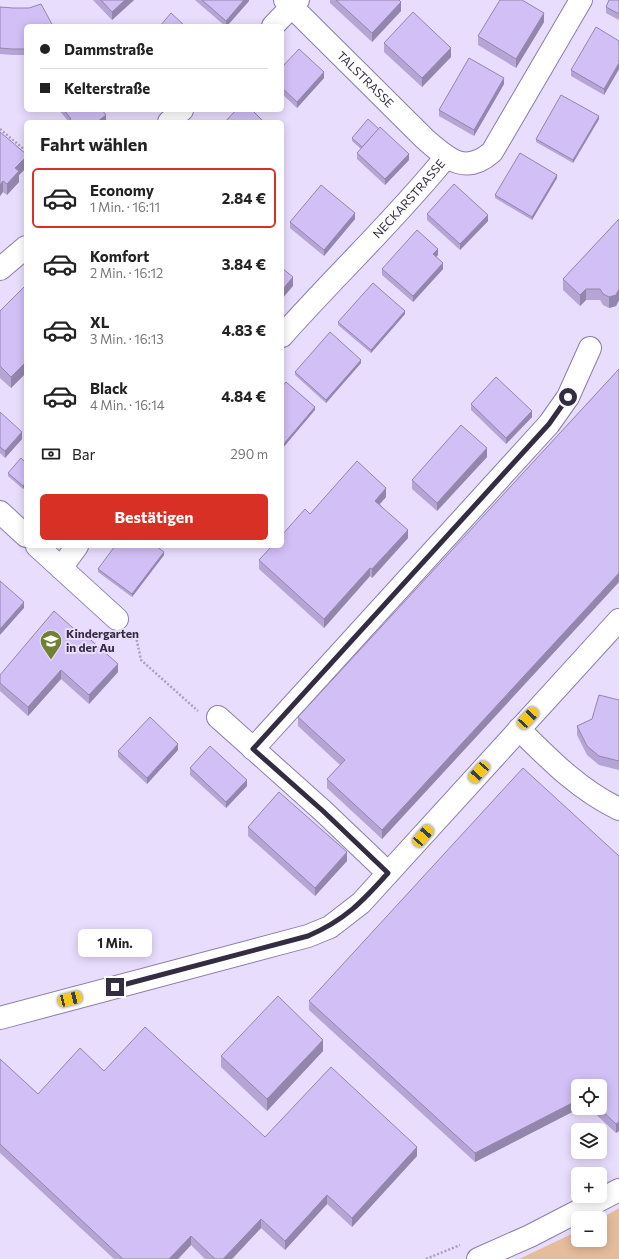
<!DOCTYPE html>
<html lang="de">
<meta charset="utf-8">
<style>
:root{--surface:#fff;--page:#f2f2f2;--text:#222;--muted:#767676;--line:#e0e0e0;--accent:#d93025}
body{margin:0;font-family:Commissioner,sans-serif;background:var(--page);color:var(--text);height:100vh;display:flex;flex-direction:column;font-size:15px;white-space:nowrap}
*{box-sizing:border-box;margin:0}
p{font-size:13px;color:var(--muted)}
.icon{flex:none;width:22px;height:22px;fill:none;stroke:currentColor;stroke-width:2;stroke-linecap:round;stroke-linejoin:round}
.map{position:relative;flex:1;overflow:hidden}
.sheet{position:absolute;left:24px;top:120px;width:260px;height:428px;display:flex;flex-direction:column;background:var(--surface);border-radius:6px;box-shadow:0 2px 10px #0003}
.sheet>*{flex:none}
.hud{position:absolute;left:24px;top:24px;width:260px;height:88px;border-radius:6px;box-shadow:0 2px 10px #0003;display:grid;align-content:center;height:88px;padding:0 16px;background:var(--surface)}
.tools{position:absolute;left:571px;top:1079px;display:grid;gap:8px}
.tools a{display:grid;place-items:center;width:36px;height:36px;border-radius:6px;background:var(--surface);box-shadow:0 2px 10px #0003;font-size:20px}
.end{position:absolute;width:18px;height:18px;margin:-9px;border:5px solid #342d41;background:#fff;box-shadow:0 0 0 2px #fff}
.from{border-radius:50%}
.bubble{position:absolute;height:28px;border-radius:6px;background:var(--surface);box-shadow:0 2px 10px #0003;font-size:13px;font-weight:700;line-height:28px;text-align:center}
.car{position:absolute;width:12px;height:24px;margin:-12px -6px;border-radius:5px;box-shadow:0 0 3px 1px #0007;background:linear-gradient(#f5c518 24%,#345 0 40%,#f5c518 0 76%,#345 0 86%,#f5c518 0)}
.hud b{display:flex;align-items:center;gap:14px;height:38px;font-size:15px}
.hud b+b{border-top:1px solid var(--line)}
.hud i{width:10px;height:10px;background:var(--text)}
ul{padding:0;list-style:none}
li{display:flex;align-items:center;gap:12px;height:60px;margin:0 8px 6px;padding:0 8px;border:2px solid transparent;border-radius:6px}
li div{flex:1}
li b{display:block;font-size:15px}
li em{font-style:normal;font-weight:700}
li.current{border-color:var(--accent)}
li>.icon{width:36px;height:36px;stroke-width:1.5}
h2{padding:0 16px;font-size:18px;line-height:48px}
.pay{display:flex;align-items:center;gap:10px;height:44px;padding:0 16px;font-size:15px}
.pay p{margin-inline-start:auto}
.primary-button{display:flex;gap:8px;margin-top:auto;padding:8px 16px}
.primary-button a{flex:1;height:46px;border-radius:6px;background:var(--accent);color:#fff;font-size:16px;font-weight:700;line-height:46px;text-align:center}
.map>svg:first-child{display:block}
.green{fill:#e5bc9c}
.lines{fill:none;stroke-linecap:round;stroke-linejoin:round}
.minor-casing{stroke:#8c7bab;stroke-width:24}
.tertiary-casing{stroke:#8c7bab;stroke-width:24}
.path{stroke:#a9a0bb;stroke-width:2.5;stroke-dasharray:2 2;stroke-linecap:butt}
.minor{stroke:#fff;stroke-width:22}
.tertiary{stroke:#fff;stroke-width:22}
.wall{fill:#b5a4d4}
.shaded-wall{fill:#9386ac}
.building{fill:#d2bff6;stroke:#9386ac}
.route{stroke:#342d41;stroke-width:5}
.labels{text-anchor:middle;stroke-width:4;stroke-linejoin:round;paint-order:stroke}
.street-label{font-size:12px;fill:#342d41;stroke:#e8ddfd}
.poi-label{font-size:12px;font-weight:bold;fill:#342d41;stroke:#e8ddfd;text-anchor:start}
</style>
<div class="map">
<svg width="619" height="1259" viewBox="0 0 619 1259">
<rect width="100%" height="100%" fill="#e8ddfd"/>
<path class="green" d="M619 1208V1259H519L578 1231V1240H600V1219Z"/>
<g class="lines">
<g class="minor-casing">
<g id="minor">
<path id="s1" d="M285 0 425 139C447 158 465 176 492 152L581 0"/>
<path d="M273 26 298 0"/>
<path d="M169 122 182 110"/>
<path d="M0 269 26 247"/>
<path id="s2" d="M282 336C336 275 395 220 446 157"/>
<path d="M0 512 26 536"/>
<path d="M37 546 117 619"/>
<path d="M61 568 77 546"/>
<path d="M218 717 323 811 388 873"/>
<path d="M519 729C549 759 579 790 619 809"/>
<path d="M253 749 549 424 568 397 590 348"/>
<path d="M0 1018 308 936 330 927 361 903 619 620"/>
</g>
</g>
<g class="tertiary-casing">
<path id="tertiary" d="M478 1259 530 1236 619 1190"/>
</g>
<g class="path">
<path d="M0 129 26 151"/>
<path d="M135 632 141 660 198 711"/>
<path d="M426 1259 460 1245"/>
</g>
<use href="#minor" class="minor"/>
<use href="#tertiary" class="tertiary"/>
</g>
<g class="wall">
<path d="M93 0H134L112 20Z"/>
<path d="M195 0H249V1L227 26H225Z"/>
<path d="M330 0H399L401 11 372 42 330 3Z"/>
<path d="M619 0V20L606 13V7Z"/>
<path d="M0 7 26 26V55H12L0 54Z"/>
<path d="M544 22 516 68 478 45V36Z"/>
<path d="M619 41V69L604 95 571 76V70Z"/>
<path d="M384 43 451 57 422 87 384 52Z"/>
<path d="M282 67 324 78 297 108 282 94Z"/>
<path d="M504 84 474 136 439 116V110Z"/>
<path d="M59 110H102L106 121 105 122H67L68 121Z"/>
<path d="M599 119 573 163 536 142V139Z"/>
<path d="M0 132 26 154V168L19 175V182L7 195 3 192 0 196Z"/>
<path d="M352 138 409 160 385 185 357 159V153L361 149 352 141Z"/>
<path d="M557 178 532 220 495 198V195Z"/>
<path d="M427 214 488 221 460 250 427 220Z"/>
<path d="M355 219 324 256 290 228V222Z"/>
<path d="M619 219V300L616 306 609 308 603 305 600 300H586L580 306 563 290V279Z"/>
<path d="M438 255 436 257 443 269 413 302 382 275V269Z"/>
<path d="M26 285V373L11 388 0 378V311Z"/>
<path d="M405 314 371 353 338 325V322Z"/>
<path d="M361 363 326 403 295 375V372Z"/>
<path d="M619 369V582L382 839 327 788V779L340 765 298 726V717Z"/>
<path d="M471 404 532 417 506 444 471 410Z"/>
<path d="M0 412 22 439 5 458 0 453Z"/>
<path d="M487 457 437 511 412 489V480Z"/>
<path d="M26 463V485L23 489 8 476V473Z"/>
<path d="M386 497 380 504 408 538 372 578 370 576 324 628 259 569V560L310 514Z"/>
<path d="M164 555 132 597 98 572V569Z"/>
<path d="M81 635 118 672 89 704 61 679 28 716 0 691V675Z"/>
<path d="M619 700V770L599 765 587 755 577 735V726L592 719Z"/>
<path d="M178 750 147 784 118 757V751Z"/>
<path d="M190 768 247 786 226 808 190 775Z"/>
<path d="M248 827 347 861 315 896 248 836Z"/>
<path d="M619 856V1131L616 1133 589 1108H600L578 1086V1108H580L475 1162 309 1010V1001Z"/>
<path d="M323 1051 267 1111 221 1067V1056Z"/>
<path d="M0 1059 38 1094 104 1071 265 1137 417 1156 352 1227 327 1204 285 1250 261 1228 232 1259H205L191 1245 178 1259H114L0 1153Z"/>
</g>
<g class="shaded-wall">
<path d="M125 0H134L112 20V12Z"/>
<path d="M244 0H249V1L227 26H226V21Z"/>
<path d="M401 2V11L372 42V33Z"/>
<path d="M544 13V22L516 68V59Z"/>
<path d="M451 48V57L422 87V78Z"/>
<path d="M619 63V69L604 95V89Z"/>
<path d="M324 72V78L297 108V102Z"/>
<path d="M504 78V84L474 136V130Z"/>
<path d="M106 115V121L105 122H97Z"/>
<path d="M599 116V119L573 163V160Z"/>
<path d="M409 154V160L385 185V179Z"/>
<path d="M26 157V168L19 175V182L7 195V184L15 168Z"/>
<path d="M557 175V178L532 220V217Z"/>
<path d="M3 181V192L0 196V185Z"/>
<path d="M355 213V219L324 256V250Z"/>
<path d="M488 215V221L460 250V244Z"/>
<path d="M438 249V255L433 261V254Z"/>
<path d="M443 263V269L413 302V296Z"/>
<path d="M293 277V286L282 299V290Z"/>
<path d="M586 289V300L580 306V295Z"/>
<path d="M619 289V300L616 306 609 308V297Z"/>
<path d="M405 311V314L371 353V350Z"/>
<path d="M361 360V363L326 403V400Z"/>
<path d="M26 362V373L11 388V377Z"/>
<path d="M315 407V410L282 449V446Z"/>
<path d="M532 411V417L506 444V438Z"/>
<path d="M22 432V439L5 458V451Z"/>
<path d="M487 448V457L437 511V503Z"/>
<path d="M26 482V485L23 489V486Z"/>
<path d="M386 488V497L375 509V501Z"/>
<path d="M408 530V538L372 578V569Z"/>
<path d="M164 552V555L132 597V594Z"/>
<path d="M370 568V576L324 628V619Z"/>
<path d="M619 573V582L382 839V830Z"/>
<path d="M24 602V608L0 635V629Z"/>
<path d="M118 664V672L89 704V695Z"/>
<path d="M61 670V679L28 716V707Z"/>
<path d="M178 744V750L147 784V778Z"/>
<path d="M247 780V786L226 808V802Z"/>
<path d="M347 852V861L315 896V888Z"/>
<path d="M323 1040V1051L267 1111V1099Z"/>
<path d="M578 1100V1108H580L475 1162V1153Z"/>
<path d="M619 1122V1131L616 1133V1124Z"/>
<path d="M417 1147V1156L352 1227V1218Z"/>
<path d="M327 1195V1204L285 1250V1241Z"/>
<path d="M261 1219V1228L232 1259H223Z"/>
<path d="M191 1236V1245L178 1259H169Z"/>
</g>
<g class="building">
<path d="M101 0H125L112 12Z"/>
<path d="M202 0H244L226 21Z"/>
<path d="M336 0H399L401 2 372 33Z"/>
<path d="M500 0H522L544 13 516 59 478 36Z"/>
<path d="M609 0H619V14L606 7Z"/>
<path d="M41 4 53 26H26V49H12L0 48V7L13 8H29Z"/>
<path d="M413 12 451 48 422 78 384 43Z"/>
<path d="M171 13 185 26H160Z"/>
<path d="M596 27 619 41V63L604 89 571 70Z"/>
<path d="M299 49 324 72 297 102 282 88V67Z"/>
<path d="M469 58 504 78 474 130 439 110Z"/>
<path d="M561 95 599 116 573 160 536 139Z"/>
<path d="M64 110H102L106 115 97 122H67L71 119Z"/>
<path d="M236 110H252L264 122H225Z"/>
<path d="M368 119 379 129 362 147 352 138Z"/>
<path d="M380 127 409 154 385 179 357 153Z"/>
<path d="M0 132 26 154V157L15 168 19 171 7 184 3 181 0 185Z"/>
<path d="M520 153 557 175 532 217 495 195Z"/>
<path d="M454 184 488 215 460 244 427 214Z"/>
<path d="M321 185 355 213 324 250 290 222Z"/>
<path d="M619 219V289L616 295 609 297 603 294 600 289H586L580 295 563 279Z"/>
<path d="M417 230 438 249 433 254 443 263 413 296 382 269Z"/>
<path d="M282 268 293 277 282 290Z"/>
<path d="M373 283 405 311 371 350 338 322Z"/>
<path d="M26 285V362L11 377 0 366V311Z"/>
<path d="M330 332 361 360 326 400 295 372Z"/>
<path d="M619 369V573L382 830 327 779 345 760 298 717Z"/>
<path d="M496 377 532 411 506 438 471 404Z"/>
<path d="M286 382 315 407 282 446V387Z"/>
<path d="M0 412 22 432 5 451 0 447Z"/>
<path d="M461 425 487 448 437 503 412 480Z"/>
<path d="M21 458 26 463V482L23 486 8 473Z"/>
<path d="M357 461 386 488 375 501 408 530 372 569 370 568 324 619 259 560 272 546H282V535L305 509 310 514Z"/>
<path d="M115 546H156L164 552 132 594 98 569Z"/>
<path d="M0 581 24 602 0 629Z"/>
<path d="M54 611 81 635 83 633 118 664 89 695 61 670 28 707 0 683V675Z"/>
<path d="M599 695 619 700V761L599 756 587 746 577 726 592 719Z"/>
<path d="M150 717 178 744 147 778 118 751Z"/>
<path d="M210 746 247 780 226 802 190 768Z"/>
<path d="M523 768 619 856V1122L616 1124 599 1108H600V1086H578V1100L475 1153 309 1001Z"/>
<path d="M279 792 347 852 315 888 248 827Z"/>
<path d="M278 996 323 1040 267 1099 221 1056Z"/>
<path d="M145 1027 265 1137 331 1067 417 1147 352 1218 327 1195 285 1241 261 1219 223 1259H215L191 1236 169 1259H123L0 1144V1059L38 1094 80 1048 104 1071Z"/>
</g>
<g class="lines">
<path class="route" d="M115 987 308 936C345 920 362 902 388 873L323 811 253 749 549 424 568 397"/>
</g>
<defs>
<g id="school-pin" transform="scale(1.15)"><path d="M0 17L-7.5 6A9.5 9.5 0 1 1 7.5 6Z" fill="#708231" stroke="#e8ddfd"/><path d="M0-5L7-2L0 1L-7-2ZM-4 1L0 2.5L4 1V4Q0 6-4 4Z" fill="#fff"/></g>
</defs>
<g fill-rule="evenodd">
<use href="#school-pin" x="51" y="641"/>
</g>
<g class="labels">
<g class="street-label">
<text dy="4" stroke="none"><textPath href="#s1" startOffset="113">TALSTRASSE</textPath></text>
<text dy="4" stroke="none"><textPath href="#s2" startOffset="187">NECKARSTRASSE</textPath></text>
</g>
<g class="poi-label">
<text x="66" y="638">Kindergarten<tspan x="66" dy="14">in der Au</tspan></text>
</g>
</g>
</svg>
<div class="tools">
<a><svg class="icon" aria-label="locate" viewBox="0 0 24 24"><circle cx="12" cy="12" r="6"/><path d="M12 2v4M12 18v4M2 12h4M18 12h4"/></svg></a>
<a><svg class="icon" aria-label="layers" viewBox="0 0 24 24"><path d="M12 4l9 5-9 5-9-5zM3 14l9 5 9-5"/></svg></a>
<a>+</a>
<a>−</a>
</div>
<i class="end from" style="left:568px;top:397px"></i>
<i class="end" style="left:115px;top:987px"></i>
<div class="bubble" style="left:78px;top:929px;width:74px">1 Min.</div>
<i class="car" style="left:528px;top:718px;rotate:43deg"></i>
<i class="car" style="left:479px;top:772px;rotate:222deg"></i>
<i class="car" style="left:423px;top:836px;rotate:41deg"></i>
<i class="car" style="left:70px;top:999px;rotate:76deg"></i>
<div class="hud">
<b><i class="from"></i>Dammstraße</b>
<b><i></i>Kelterstraße</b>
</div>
<section class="sheet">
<h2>Fahrt wählen</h2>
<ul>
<li class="current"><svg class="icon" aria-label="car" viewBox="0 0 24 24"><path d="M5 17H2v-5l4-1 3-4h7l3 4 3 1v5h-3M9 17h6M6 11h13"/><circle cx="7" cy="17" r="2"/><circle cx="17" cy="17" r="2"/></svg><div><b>Economy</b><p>1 Min. · 16:11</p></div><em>2.84 €</em></li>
<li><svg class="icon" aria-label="car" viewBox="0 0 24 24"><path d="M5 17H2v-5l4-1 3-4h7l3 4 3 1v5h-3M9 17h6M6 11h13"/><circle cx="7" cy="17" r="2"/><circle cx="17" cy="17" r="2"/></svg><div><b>Komfort</b><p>2 Min. · 16:12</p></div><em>3.84 €</em></li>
<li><svg class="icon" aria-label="car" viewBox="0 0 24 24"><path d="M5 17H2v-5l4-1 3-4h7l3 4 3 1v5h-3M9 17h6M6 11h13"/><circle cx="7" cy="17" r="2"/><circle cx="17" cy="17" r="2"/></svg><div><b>XL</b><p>3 Min. · 16:13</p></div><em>4.83 €</em></li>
<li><svg class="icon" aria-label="car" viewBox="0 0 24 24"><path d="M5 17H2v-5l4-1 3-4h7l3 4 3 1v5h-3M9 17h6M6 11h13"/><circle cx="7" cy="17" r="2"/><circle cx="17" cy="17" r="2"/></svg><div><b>Black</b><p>4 Min. · 16:14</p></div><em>4.84 €</em></li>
</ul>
<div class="pay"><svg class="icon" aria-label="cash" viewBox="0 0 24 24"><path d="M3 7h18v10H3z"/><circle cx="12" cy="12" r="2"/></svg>Bar<p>290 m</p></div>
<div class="primary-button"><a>Bestätigen</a></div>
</section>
</div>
